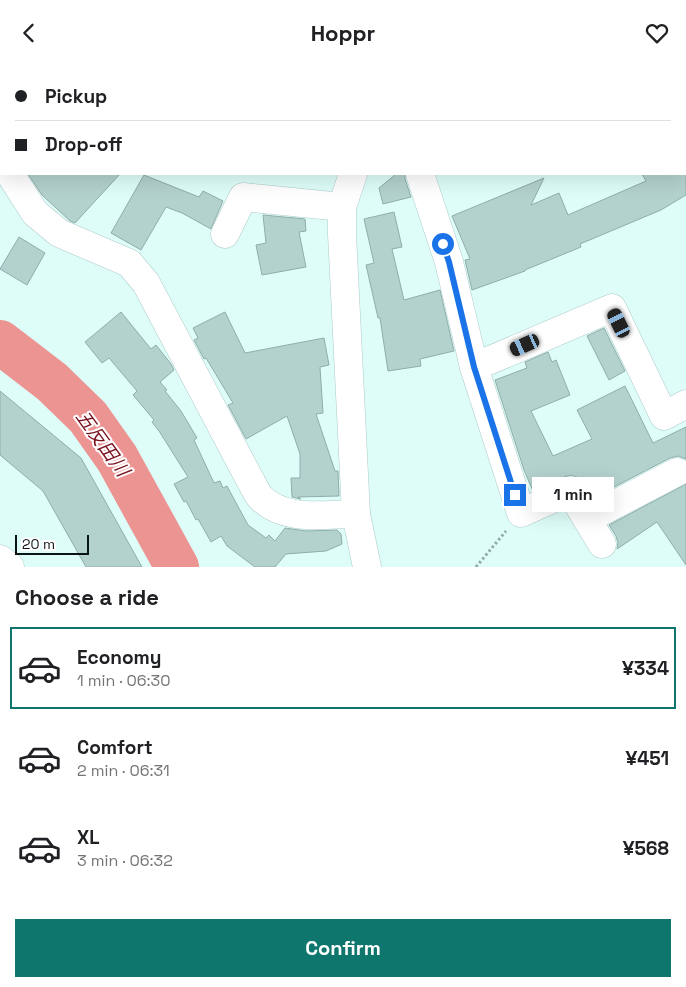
<!DOCTYPE html>
<meta charset="utf-8">
<style>
:root{--surface:#fff;--page:#f2f2f2;--text:#202124;--muted:#757577;--line:#e0e0e0;--accent:#0f766e}
body{margin:0;font-family:"Space Grotesk","Noto Sans JP",sans-serif;background:var(--page);color:var(--text);height:100vh;display:flex;flex-direction:column;font-size:19px;white-space:nowrap}
*{box-sizing:border-box;margin:0}
p{font-size:16px;color:var(--muted)}
.icon{flex:none;width:28px;height:28px;fill:none;stroke:currentColor;stroke-width:2;stroke-linecap:round;stroke-linejoin:round}
.map{position:relative;height:502px;overflow:hidden}
.details{display:flex;flex-direction:column;background:var(--surface);flex:1}
.details>*{flex:none}
.top-card{position:absolute;left:0px;top:0px;width:686px;height:110px;box-shadow:0 5px 20px #0002;display:grid;align-content:center;height:110px;padding:0 15px;background:var(--surface)}
.scale{position:absolute;left:15px;bottom:12px;width:74px;box-sizing:border-box;padding-left:5px;border:2px solid #091413;border-top:0;font-size:14px;line-height:18px;white-space:nowrap;color:#091413;-webkit-text-stroke:4px #fff;paint-order:stroke}
.end{position:absolute;width:22px;height:22px;margin:-11px;border:6px solid #1a73e8;background:#fff;box-shadow:0 0 0 2px #fff}
.from{border-radius:50%}
.bubble{position:absolute;height:35px;border-radius:0px;background:var(--surface);box-shadow:0 5px 20px #0002;font-size:16px;font-weight:600;line-height:35px;text-align:center}
.car{position:absolute;width:15px;height:30px;margin:-15px -8px;border-radius:6px;box-shadow:0 0 4px 1px #0007;background:linear-gradient(#222 24%,#8ab4d8 0 40%,#222 0 76%,#8ab4d8 0 86%,#222 0)}
.top-card b{display:flex;align-items:center;gap:18px;height:48px;font-size:19px}
.top-card b+b{border-top:1px solid var(--line)}
.top-card i{width:12px;height:12px;background:var(--text)}
ul{padding:0;list-style:none}
li{display:flex;align-items:center;gap:15px;height:82px;margin:0 10px 8px;padding:0 5px;border:2px solid transparent;border-radius:0px}
li div{flex:1}
li b{display:block;font-size:19px}
li em{font-style:normal;font-weight:600}
li.active{border-color:var(--accent)}
li>.icon{width:45px;height:45px;stroke-width:1.5}
h2{padding:0 15px;font-size:22px;line-height:60px}
.cta{display:flex;gap:10px;margin-top:auto;padding:10px 15px}
.cta a{flex:1;height:58px;border-radius:0px;background:var(--accent);color:#fff;font-size:20px;font-weight:600;line-height:58px;text-align:center}
header{display:flex;justify-content:space-between;align-items:center;height:65px;padding:0 15px;background:var(--surface);font-size:22px;font-weight:600}
.map>svg:first-child{display:block}
.lines{fill:none;stroke-linecap:round;stroke-linejoin:round}
.river{stroke:#eb9491;stroke-width:44}
.building{fill:#b3d1cd;stroke:#90adaa}
.minor-casing{stroke:#adcbc8;stroke-width:29}
.path{stroke:#93aba8;stroke-width:3;stroke-dasharray:2.5 2.5;stroke-linecap:butt}
.minor{stroke:#fff;stroke-width:28}
.route{stroke:#1a73e8;stroke-width:6}
.labels{text-anchor:middle;stroke-width:4;stroke-linejoin:round;paint-order:stroke}
.water-label{font-size:19px;font-style:italic;fill:#79131d;stroke:#fff}
</style>
<header><svg class="icon" aria-label="back" viewBox="0 0 24 24"><path d="M15 5l-7 7 7 7"/></svg>Hoppr<svg class="icon" aria-label="heart" viewBox="0 0 24 24"><path d="M12 20l-8-8c-3-5 5-10 8-4 3-6 11-1 8 4z"/></svg></header>
<div class="map">
<svg width="686" height="502" viewBox="0 0 686 502">
<rect width="100%" height="100%" fill="#defdf9"/>
<g class="lines">
<path class="river" d="M0 277 52 317 88 352 117 393 177 502"/>
</g>
<g class="building">
<path d="M28 109H120L75 158 70 156 42 130Z"/>
<path d="M396 109H405V114L411 132 383 139 379 123Z"/>
<path d="M642 109H686V130L661 145 580 179 581 182 525 205V206L472 225 465 195 470 194 452 151 544 113 531 140 559 128 568 150 646 116Z"/>
<path d="M144 110 199 132 203 126 223 136 211 164 182 148 166 142 141 185 111 168Z"/>
<path d="M394 147 402 182 392 184 404 235 440 225 454 286 420 294 421 301 388 306 380 253H378L366 200 374 198 364 154Z"/>
<path d="M263 150 305 154 306 166 299 167 306 202 262 210 256 180 266 178Z"/>
<path d="M19 172 45 188 27 220 0 204Z"/>
<path d="M121 247 151 284 156 280 171 299 174 305 160 317 167 325 165 326 181 346 197 373 194 375 214 418 220 416 223 423 227 421 248 460 266 473 269 470 275 476 285 463 306 466 337 465 341 469 342 479 326 486 286 489 275 502H255L227 481 221 471 211 477 198 454 196 455 186 436 184 437 174 419 188 412 159 366 152 357 154 355 133 330 137 326 109 293 102 298 85 277Z"/>
<path d="M225 247 245 288 324 273 329 300 320 302 323 348 316 349 335 406H338L339 431 298 432 301 434 292 432 291 413H300V389L287 351 246 374 228 340 233 338 206 293 204 294 194 275 198 273 193 263Z"/>
<path d="M604 263 625 306 609 315 587 271Z"/>
<path d="M548 287 552 297 556 295 570 330 531 346 553 391 592 374 577 345 625 321 653 378 686 362V394L678 391 670 393 593 433 583 412 579 413 571 410 564 412 533 426 524 405 495 315 527 303 525 297Z"/>
<path d="M0 326 81 393 142 502H86L43 426 0 390Z"/>
<path d="M686 419V500L657 457 617 484 618 478 616 471 609 460Z"/>
</g>
<g class="lines">
<g class="minor-casing">
<g id="minor">
<path d="M488 0V1"/>
<path d="M107 1V0"/>
<path d="M393 1 394 0"/>
<path d="M415 1V0"/>
<path d="M0 52H1"/>
<path d="M10 109 35 148 59 168 129 198 146 218 249 413C253 419 256 428 261 433 285 457 325 449 356 449"/>
<path d="M353 109 342 142V169L356 449 367 502"/>
<path d="M420 109 449 197 474 302 521 448 570 426 602 479"/>
<path d="M225 169 243 132 342 142"/>
<path d="M474 302 612 243 664 351 686 339"/>
<path d="M587 454 677 407"/>
<path d="M0 494 10 502"/>
</g>
</g>
<path class="path" d="M476 502 506 466"/>
<use href="#minor" class="minor"/>
</g>
<g class="lines">
<path class="route" d="M443 179 449 197 474 302 515 430"/>
</g>
<g class="labels">
<g class="water-label">
<text transform="translate(103 378) rotate(54)" y="7">五反田川</text>
</g>
</g>
</svg>
<div class="scale">20 m</div>
<i class="end from" style="left:443px;top:179px"></i>
<i class="end" style="left:515px;top:430px"></i>
<div class="bubble" style="left:532px;top:412px;width:82px">1 min</div>
<i class="car" style="left:619px;top:258px;rotate:334deg"></i>
<i class="car" style="left:525px;top:280px;rotate:246deg"></i>
<div class="top-card">
<b><i class="from"></i>Pickup</b>
<b><i></i>Drop-off</b>
</div>
</div>
<section class="details">
<h2>Choose a ride</h2>
<ul>
<li class="active"><svg class="icon" aria-label="car" viewBox="0 0 24 24"><path d="M5 17H2v-5l4-1 3-4h7l3 4 3 1v5h-3M9 17h6M6 11h13"/><circle cx="7" cy="17" r="2"/><circle cx="17" cy="17" r="2"/></svg><div><b>Economy</b><p>1 min · 06:30</p></div><em>¥334</em></li>
<li><svg class="icon" aria-label="car" viewBox="0 0 24 24"><path d="M5 17H2v-5l4-1 3-4h7l3 4 3 1v5h-3M9 17h6M6 11h13"/><circle cx="7" cy="17" r="2"/><circle cx="17" cy="17" r="2"/></svg><div><b>Comfort</b><p>2 min · 06:31</p></div><em>¥451</em></li>
<li><svg class="icon" aria-label="car" viewBox="0 0 24 24"><path d="M5 17H2v-5l4-1 3-4h7l3 4 3 1v5h-3M9 17h6M6 11h13"/><circle cx="7" cy="17" r="2"/><circle cx="17" cy="17" r="2"/></svg><div><b>XL</b><p>3 min · 06:32</p></div><em>¥568</em></li>
</ul>
<div class="cta"><a>Confirm</a></div>
</section>
